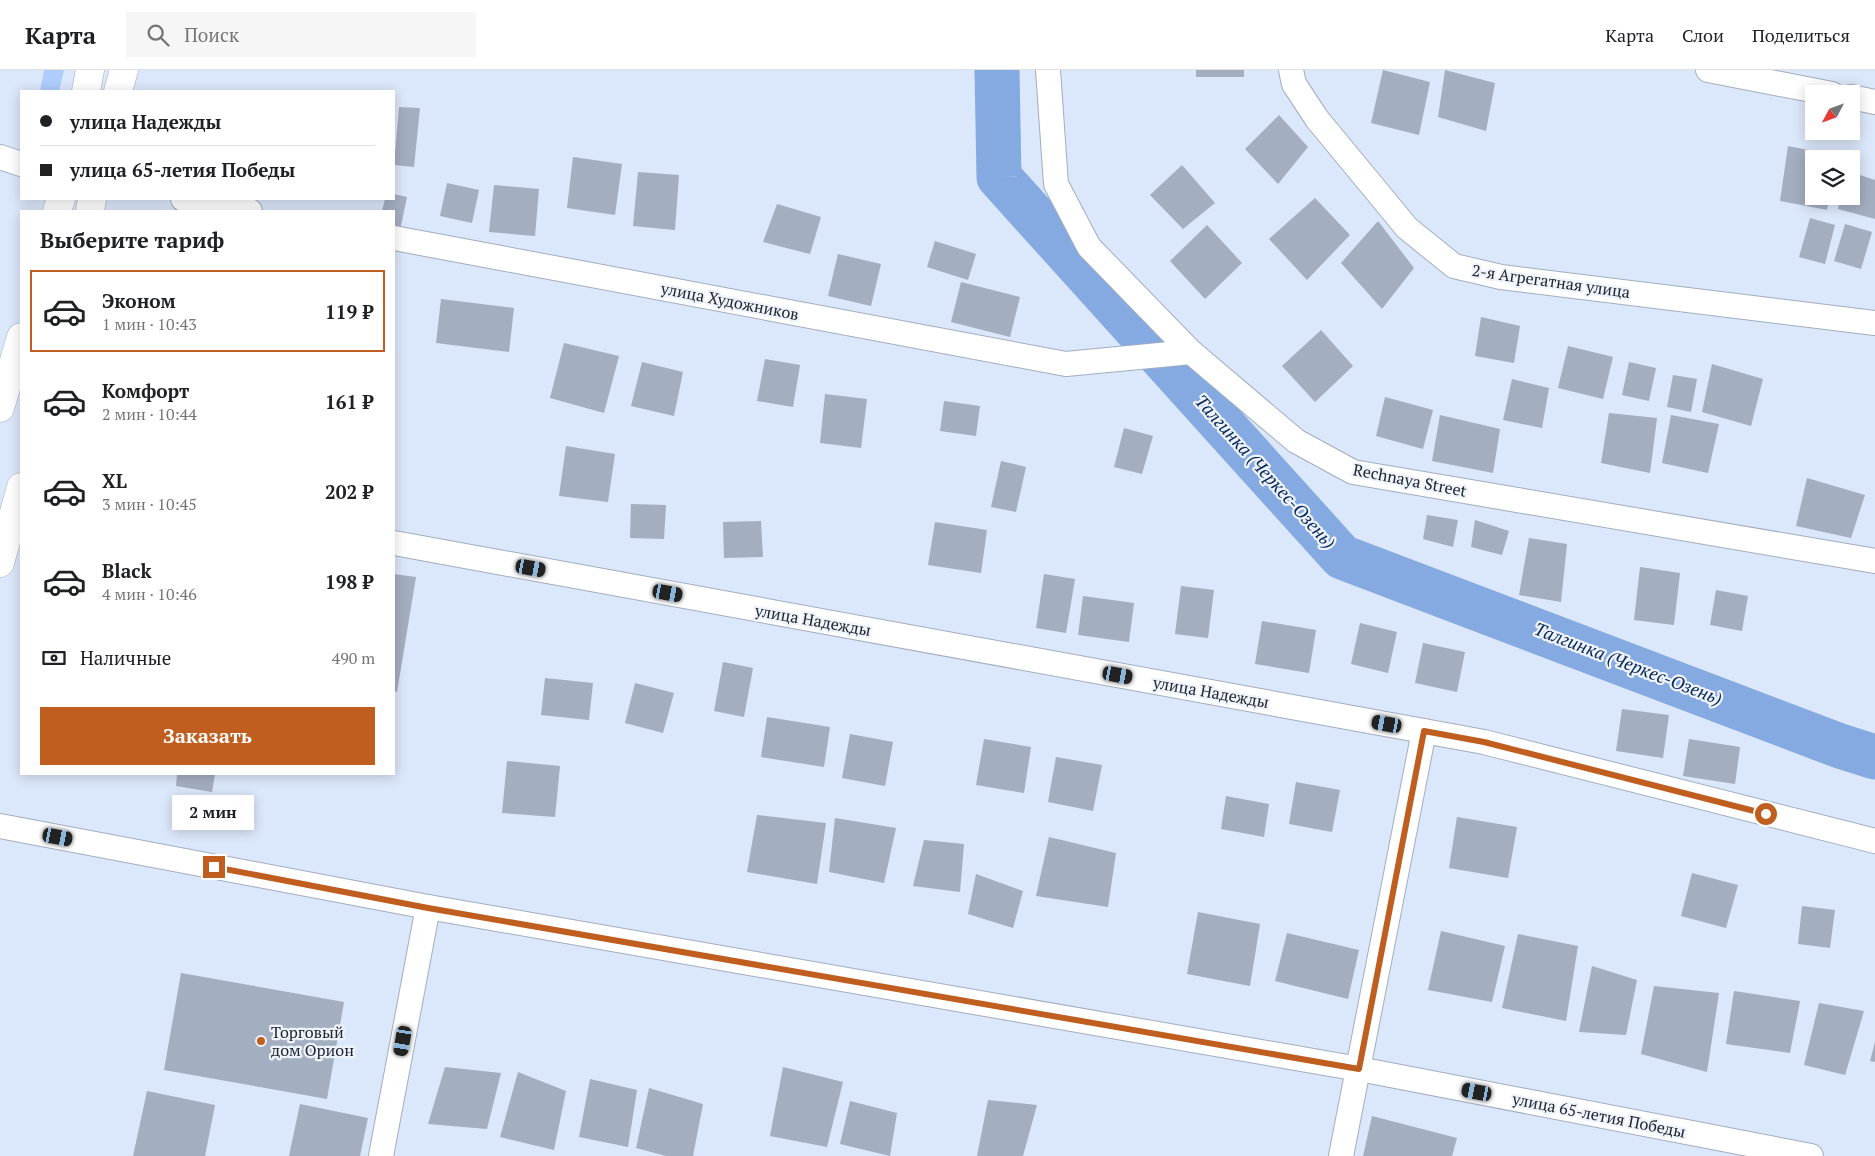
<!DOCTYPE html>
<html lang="ru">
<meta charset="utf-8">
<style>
:root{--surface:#fff;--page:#f6f6f6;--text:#202124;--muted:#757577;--line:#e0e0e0;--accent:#bf5e1e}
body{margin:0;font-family:"PT Serif",serif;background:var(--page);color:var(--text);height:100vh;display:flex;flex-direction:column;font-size:19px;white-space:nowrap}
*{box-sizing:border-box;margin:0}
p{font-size:16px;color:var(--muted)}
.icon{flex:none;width:28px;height:28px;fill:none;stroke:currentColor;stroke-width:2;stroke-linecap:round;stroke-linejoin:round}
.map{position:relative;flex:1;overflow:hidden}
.details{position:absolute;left:20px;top:140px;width:375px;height:565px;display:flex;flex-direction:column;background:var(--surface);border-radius:0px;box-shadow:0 2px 12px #0003}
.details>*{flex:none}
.top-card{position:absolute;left:20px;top:20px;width:375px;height:110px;border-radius:0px;box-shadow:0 2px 12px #0003;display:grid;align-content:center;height:110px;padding:0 20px;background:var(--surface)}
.needle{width:32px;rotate:229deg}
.fabs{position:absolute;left:1805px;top:15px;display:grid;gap:10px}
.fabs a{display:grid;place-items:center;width:55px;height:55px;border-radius:0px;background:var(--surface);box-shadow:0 2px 12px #0003;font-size:25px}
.end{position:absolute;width:22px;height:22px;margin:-11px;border:6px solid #bf5e1e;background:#fff;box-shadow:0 0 0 2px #fff}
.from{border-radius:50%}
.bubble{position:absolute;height:35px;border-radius:0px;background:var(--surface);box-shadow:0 2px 12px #0003;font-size:16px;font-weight:800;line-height:35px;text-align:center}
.car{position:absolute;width:15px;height:30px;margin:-15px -8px;border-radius:6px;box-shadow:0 0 4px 1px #0007;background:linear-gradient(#222 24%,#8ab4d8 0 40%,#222 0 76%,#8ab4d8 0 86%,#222 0)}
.top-card b{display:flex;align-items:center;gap:18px;height:48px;font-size:19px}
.top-card b+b{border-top:1px solid var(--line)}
.top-card i{width:12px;height:12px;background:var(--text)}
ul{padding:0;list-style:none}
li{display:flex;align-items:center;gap:15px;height:82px;margin:0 10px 8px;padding:0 10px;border:2px solid transparent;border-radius:0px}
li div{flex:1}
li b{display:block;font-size:19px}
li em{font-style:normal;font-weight:800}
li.on{border-color:var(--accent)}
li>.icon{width:45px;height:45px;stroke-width:1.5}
h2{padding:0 20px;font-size:22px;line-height:60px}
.pay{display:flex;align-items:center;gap:12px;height:55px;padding:0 20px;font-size:19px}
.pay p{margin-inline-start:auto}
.button{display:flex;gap:10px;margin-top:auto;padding:10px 20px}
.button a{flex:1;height:58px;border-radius:0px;background:var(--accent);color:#fff;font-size:20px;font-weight:800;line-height:58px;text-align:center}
header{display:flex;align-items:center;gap:30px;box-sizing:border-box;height:70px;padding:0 25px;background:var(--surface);border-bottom:1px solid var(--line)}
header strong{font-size:24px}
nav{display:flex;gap:28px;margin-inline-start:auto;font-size:18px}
.search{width:350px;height:45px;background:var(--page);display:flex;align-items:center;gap:12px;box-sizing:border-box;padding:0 18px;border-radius:0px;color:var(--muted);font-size:19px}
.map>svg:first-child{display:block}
.green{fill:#aecdfc}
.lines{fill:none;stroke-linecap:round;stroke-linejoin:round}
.river{stroke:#85aae2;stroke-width:45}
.building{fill:#a3aec0}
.street-casing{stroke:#a2aebf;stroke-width:26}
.secondary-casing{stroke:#a2aebf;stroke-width:29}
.street{stroke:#fff;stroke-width:24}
.secondary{stroke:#fff;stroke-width:28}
.route{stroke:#bf5e1e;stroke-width:6}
.poi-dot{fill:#bf5e1e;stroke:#eff4fc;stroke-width:2}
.labels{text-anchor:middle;stroke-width:4.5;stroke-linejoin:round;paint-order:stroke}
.street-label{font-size:16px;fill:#21252c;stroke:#eff4fc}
.poi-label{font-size:16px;fill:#21252c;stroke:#eff4fc;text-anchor:start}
.water-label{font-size:18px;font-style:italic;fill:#062759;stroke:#eff4fc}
</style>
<header>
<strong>Карта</strong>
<div class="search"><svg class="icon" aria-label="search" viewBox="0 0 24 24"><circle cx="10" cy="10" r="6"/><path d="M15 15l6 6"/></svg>Поиск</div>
<nav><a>Карта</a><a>Слои</a><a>Поделиться</a></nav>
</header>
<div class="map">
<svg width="1875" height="1086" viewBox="0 0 1875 1086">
<rect width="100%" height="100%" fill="#dbe7fa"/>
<path class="green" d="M44 0H64L59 21H40Z"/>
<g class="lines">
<path class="river" d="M997 0 999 107 1342 487 1840 676 1875 687"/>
</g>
<g class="building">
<rect x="1196" y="0" width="48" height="7"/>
<path d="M1383 0 1430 12 1419 65 1371 53Z"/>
<path d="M1445 0 1495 13 1486 61 1438 47Z"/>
<path d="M399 37 420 38 414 97 394 95Z"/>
<path d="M1279 45 1308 77 1278 114 1245 79Z"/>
<path d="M1788 76 1838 86 1837 89H1814V126H1830L1827 140 1780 131Z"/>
<path d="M573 87 622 94 615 145 567 138Z"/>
<path d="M1182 95 1215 133 1183 159 1150 125Z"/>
<path d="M638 102 679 105 675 160 633 156Z"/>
<path d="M1851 102 1875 110V149L1838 139 1840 126H1851Z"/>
<path d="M447 113 479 120 472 153 440 146Z"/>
<path d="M494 115 539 119 535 166 489 162Z"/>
<path d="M394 124 407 127 399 165 394 163V141H382L385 129H394Z"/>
<path d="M1315 128 1350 165 1307 210 1269 169Z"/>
<path d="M777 134 821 147 810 184 763 172Z"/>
<path d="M1810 148 1835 155 1825 194 1799 187Z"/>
<path d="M1378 151 1414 198 1382 239 1341 193Z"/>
<path d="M1845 154 1872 162 1861 199 1834 191Z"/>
<path d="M1207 155 1242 193 1205 229 1170 191Z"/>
<path d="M935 171 976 184 968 210 927 197Z"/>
<path d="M838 184 881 194 871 236 828 226Z"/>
<path d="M961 212 1020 227 1010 267 951 252Z"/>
<path d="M441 229 514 238 509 282 436 273Z"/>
<path d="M1481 247 1520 256 1514 293 1475 286Z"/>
<path d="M1321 260 1353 296 1315 332 1282 296Z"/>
<path d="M564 273 619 286 604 343 550 328Z"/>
<path d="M1568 276 1613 287 1603 329 1558 318Z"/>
<path d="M765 289 800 295 793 337 757 331Z"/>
<path d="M642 292 683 302 674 346 631 336Z"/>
<path d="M1629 292 1656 298 1649 331 1622 325Z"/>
<path d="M1712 294 1763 309 1751 356 1702 342Z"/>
<path d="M1673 305 1697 309 1691 342 1667 337Z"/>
<path d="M1512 309 1549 318 1542 358 1503 350Z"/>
<path d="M825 324 867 329 861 378 820 373Z"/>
<path d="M1385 327 1433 340 1423 379 1376 366Z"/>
<path d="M944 331 980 336 976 366 940 361Z"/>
<path d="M1609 343 1657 348 1650 403 1601 393Z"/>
<path d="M1440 345 1500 359 1493 403 1432 391Z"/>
<path d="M1671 345 1719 354 1708 403 1662 393Z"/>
<path d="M1124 358 1153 366 1142 404 1114 397Z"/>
<path d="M566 376 615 384 608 432 559 426Z"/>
<path d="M1001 391 1026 397 1016 442 991 437Z"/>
<path d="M1807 408 1865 425 1851 468 1796 456Z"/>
<path d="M631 434 666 435 664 469 630 468Z"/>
<path d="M1427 445 1458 450 1453 477 1423 469Z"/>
<path d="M1475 450 1509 461 1502 485 1471 477Z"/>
<path d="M761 451 763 487 724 488 723 452Z"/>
<path d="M935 452 987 460 981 503 928 495Z"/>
<path d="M1529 468 1567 474 1561 532 1519 525Z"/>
<path d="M1640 497 1680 503 1674 555 1634 550Z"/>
<path d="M394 504 416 507 397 622H394Z"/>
<path d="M1044 504 1075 509 1066 563 1036 558Z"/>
<path d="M1181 516 1214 520 1208 568 1175 564Z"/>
<path d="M1716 520 1748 526 1742 561 1710 555Z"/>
<path d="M1083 526 1134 533 1129 572 1078 565Z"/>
<path d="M1262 551 1316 560 1309 603 1255 594Z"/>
<path d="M1360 553 1397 562 1388 603 1351 594Z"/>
<path d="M1423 573 1465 582 1457 622 1415 613Z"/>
<path d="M723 592 753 598 744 647 714 641Z"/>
<path d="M545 608 593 613 589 650 541 645Z"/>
<path d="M635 613 674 623 663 663 625 653Z"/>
<path d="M1622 639 1669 645 1663 688 1616 681Z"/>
<path d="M767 647 830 657 824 697 761 687Z"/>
<path d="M850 664 893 672 885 716 842 708Z"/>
<path d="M984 669 1031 677 1024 723 976 715Z"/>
<path d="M1689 669 1740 677 1735 714 1683 706Z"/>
<path d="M1056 687 1102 695 1093 741 1048 732Z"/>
<path d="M507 691 560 696 555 747 502 743Z"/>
<path d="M177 704H215L212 722 176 716Z"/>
<path d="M1296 712 1340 720 1332 762 1289 754Z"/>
<path d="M1226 726 1269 734 1264 767 1221 759Z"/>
<path d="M757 745 826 753 817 814 747 802Z"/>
<path d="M1457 747 1517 757 1508 808 1449 798Z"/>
<path d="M835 748 896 758 884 813 829 802Z"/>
<path d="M1049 767 1116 783 1108 837 1036 826Z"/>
<path d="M924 770 964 774 960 822 913 816Z"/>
<path d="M1692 803 1738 815 1726 858 1681 846Z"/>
<path d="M976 804 1023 821 1013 858 968 844Z"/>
<path d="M1802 836 1835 840 1830 878 1798 874Z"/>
<path d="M1198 842 1260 854 1250 916 1187 904Z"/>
<path d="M1441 861 1505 876 1492 932 1428 920Z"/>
<path d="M1287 863 1359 880 1348 929 1275 911Z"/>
<path d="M1518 864 1578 876 1566 951 1502 938Z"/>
<path d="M1592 896 1637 910 1626 965 1579 962Z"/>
<path d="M181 903 344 932 327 1029 164 1000Z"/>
<path d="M1654 916 1719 923 1707 1002 1641 984Z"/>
<path d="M1734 921 1800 931 1790 983 1726 974Z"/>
<path d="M1819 933 1864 941 1845 1005 1804 995Z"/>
<path d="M1875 972V992L1870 991Z"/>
<path d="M445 997 501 1003 487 1059 428 1054Z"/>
<path d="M783 997 843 1012 827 1077 770 1066Z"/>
<path d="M518 1002 566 1021 554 1080 500 1067Z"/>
<path d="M590 1009 637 1020 628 1077 579 1067Z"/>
<path d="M649 1018 703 1034 693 1086H666L636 1078Z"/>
<path d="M147 1021 215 1035 205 1086H133Z"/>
<path d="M988 1030 1037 1035 1023 1086H977Z"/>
<path d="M850 1031 897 1043 890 1086 840 1074Z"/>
<path d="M300 1034 368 1048 360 1086H289Z"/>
<path d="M1372 1046 1457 1068 1452 1086H1363Z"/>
</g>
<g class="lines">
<g class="street-casing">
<g id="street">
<path d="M1048 0 1056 114 1089 177 1191 282 1296 371 1353 402 1875 491"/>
<path d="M1291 0 1294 14 1317 49 1407 158 1454 196 1501 207 1875 253"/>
<path d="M1708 0 1832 24"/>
<path d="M1851 27 1875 32"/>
<path d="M0 87 21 94"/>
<path d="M183 129 250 141"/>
<path d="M394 168 1066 294 1191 282"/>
<path d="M394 473 1484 672 1875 771"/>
<path d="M0 756 428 837 1359 999 1811 1086"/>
<path d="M381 1086 428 837"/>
<path d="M1341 1086 1424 661"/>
</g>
</g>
<g class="secondary-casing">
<g id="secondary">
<path d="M86 21 90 0"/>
<path d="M118 21 124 0"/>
<path d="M57 141 61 129"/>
<path d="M90 141 92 129"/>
<path d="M0 338 21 267"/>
<path d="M0 493 21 417"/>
</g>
</g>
<use href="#street" class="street"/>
<use href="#secondary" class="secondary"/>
</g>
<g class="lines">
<path class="route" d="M214 797 428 838 1359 999 1424 661 1484 672 1766 744"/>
</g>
<circle class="poi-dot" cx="261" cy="971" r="5"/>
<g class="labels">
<g class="street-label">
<text transform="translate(1551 211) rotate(8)" y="6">2-я Агрегатная улица</text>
<text transform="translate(730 231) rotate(11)" y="6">улица Художников</text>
<text transform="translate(1410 410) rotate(11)" y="6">Rechnaya Street</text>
<text transform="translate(813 550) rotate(10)" y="6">улица Надежды</text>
<text transform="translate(1211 622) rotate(10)" y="6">улица Надежды</text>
<text transform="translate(1599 1045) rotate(11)" y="6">улица 65-летия Победы</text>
</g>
<g class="poi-label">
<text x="271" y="968">Торговый<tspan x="271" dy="18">дом Орион</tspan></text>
</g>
<g class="water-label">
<text transform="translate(1265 402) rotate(48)" y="6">Талгинка (Черкес-Озень)</text>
<text transform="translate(1628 594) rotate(21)" y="6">Талгинка (Черкес-Озень)</text>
</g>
</g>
</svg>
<div class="fabs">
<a><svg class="needle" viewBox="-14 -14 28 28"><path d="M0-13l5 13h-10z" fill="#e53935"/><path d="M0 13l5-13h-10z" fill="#757577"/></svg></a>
<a><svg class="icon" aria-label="layers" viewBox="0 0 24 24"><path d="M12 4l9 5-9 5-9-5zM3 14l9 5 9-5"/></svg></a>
</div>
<i class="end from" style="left:1766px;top:744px"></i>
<i class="end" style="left:214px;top:797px"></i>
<div class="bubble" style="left:172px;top:725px;width:82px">2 мин</div>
<i class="car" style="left:531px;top:498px;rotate:100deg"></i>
<i class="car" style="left:668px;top:523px;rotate:100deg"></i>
<i class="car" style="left:1118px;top:605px;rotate:100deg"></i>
<i class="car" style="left:1387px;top:654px;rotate:280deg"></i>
<i class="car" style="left:58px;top:767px;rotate:101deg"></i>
<i class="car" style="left:403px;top:971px;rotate:190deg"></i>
<i class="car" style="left:1477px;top:1022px;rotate:281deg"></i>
<div class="top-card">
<b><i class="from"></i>улица Надежды</b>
<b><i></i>улица 65-летия Победы</b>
</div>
<section class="details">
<h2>Выберите тариф</h2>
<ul>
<li class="on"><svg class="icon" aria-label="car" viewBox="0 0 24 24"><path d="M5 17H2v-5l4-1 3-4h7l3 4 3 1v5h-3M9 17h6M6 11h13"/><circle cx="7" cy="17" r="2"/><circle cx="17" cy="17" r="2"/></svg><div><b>Эконом</b><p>1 мин · 10:43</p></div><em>119 ₽</em></li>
<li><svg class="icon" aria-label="car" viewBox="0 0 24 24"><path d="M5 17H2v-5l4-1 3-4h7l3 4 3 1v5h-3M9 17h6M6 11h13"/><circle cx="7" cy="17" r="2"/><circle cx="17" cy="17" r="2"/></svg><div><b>Комфорт</b><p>2 мин · 10:44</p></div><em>161 ₽</em></li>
<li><svg class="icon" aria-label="car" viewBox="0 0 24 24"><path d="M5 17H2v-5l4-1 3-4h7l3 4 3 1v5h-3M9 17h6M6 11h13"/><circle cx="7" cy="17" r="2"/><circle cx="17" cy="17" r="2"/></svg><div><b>XL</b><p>3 мин · 10:45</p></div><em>202 ₽</em></li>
<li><svg class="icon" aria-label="car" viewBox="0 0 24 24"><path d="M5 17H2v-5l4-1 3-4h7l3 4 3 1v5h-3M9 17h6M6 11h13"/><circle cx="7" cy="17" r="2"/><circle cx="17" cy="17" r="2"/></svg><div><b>Black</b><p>4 мин · 10:46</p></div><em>198 ₽</em></li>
</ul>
<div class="pay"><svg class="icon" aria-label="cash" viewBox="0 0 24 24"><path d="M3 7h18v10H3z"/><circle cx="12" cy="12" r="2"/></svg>Наличные<p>490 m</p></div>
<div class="button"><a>Заказать</a></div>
</section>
</div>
